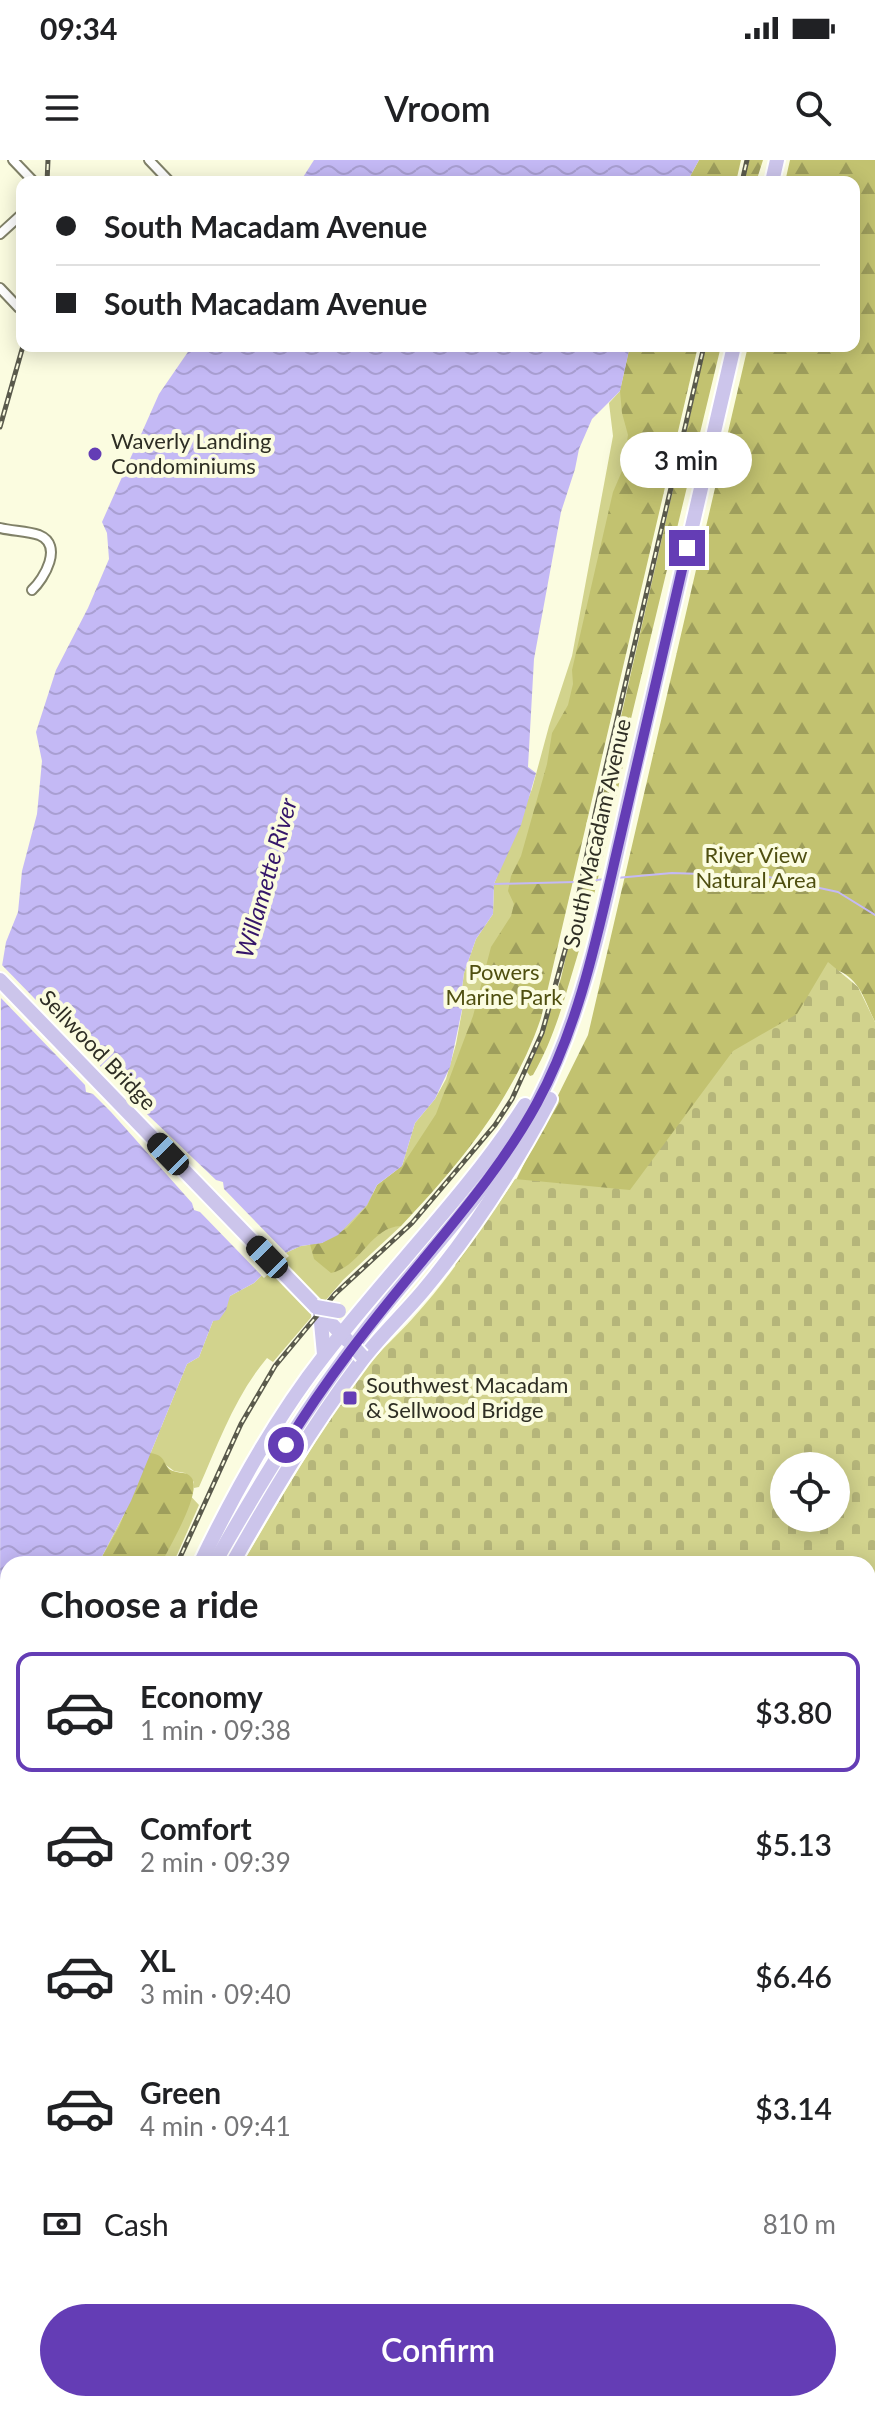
<!DOCTYPE html>
<meta charset="utf-8">
<style>
:root{--surface:#fff;--page:#f2f2f2;--text:#202124;--muted:#757577;--line:#e0e0e0;--accent:#643db5}
body{margin:0;font-family:Lato,sans-serif;background:var(--page);color:var(--text);height:100vh;display:flex;flex-direction:column;font-size:30px;white-space:nowrap}
*{box-sizing:border-box;margin:0}
p{font-size:26px;color:var(--muted)}
.icon{flex:none;width:44px;height:44px;fill:none;stroke:currentColor;stroke-width:2;stroke-linecap:round;stroke-linejoin:round}
.map{position:relative;flex:1;overflow:hidden}
.panel{position:absolute;left:0px;top:1396px;width:876px;height:856px;display:flex;flex-direction:column;background:var(--surface);border-radius:24px 24px 0 0;box-shadow:0 4px 20px #0003}
.panel>*{flex:none}
.banner{position:absolute;left:16px;top:16px;width:844px;height:176px;border-radius:16px;box-shadow:0 4px 20px #0003;display:grid;align-content:center;height:176px;padding:0 40px;background:var(--surface)}
.buttons{position:absolute;left:770px;top:1292px;display:grid;gap:16px}
.buttons a{display:grid;place-items:center;width:80px;height:80px;border-radius:50%;background:var(--surface);box-shadow:0 4px 20px #0003;font-size:40px}
.end{position:absolute;width:36px;height:36px;margin:-18px;border:10px solid #643db5;background:#fff;box-shadow:0 0 0 4px #fff}
.from{border-radius:50%}
.bubble{position:absolute;height:56px;border-radius:28px;background:var(--surface);box-shadow:0 4px 20px #0003;font-size:26px;font-weight:600;line-height:56px;text-align:center}
.car{position:absolute;width:24px;height:48px;margin:-24px -12px;border-radius:10px;box-shadow:0 0 6px 2px #0007;background:linear-gradient(#222 24%,#8ab4d8 0 40%,#222 0 76%,#8ab4d8 0 86%,#222 0)}
.banner b{display:flex;align-items:center;gap:28px;height:76px;font-size:30px}
.banner b+b{border-top:2px solid var(--line)}
.banner i{width:20px;height:20px;background:var(--text)}
ul{padding:0;list-style:none}
li{display:flex;align-items:center;gap:24px;height:120px;margin:0 16px 12px;padding:0 24px;border:4px solid transparent;border-radius:16px}
li div{flex:1}
li b{display:block;font-size:30px}
li em{font-style:normal;font-weight:600}
li.current{border-color:var(--accent)}
li>.icon{width:72px;height:72px;stroke-width:1.5}
h2{padding:0 40px;font-size:36px;line-height:96px}
.pay{display:flex;align-items:center;gap:20px;height:88px;padding:0 40px;font-size:30px}
.pay p{margin-inline-start:auto}
.primary-button{display:flex;gap:16px;margin-top:auto;padding:16px 40px}
.primary-button a{flex:1;height:92px;border-radius:48px;background:var(--accent);color:#fff;font-size:32px;font-weight:600;line-height:92px;text-align:center}
.status{display:flex;justify-content:space-between;align-items:center;height:56px;padding:0 40px;background:var(--surface);direction:ltr}
.status svg{height:22px;fill:currentColor}
header{display:flex;justify-content:space-between;align-items:center;height:104px;padding:0 40px;background:var(--surface);font-size:36px;font-weight:600}
.map>svg:first-child{display:block}
.green{fill:#d2d38d}
.forest{fill:url(#forest-firs)}
.cemetery{fill:url(#cemetery-stones);fill-rule:evenodd}
.water{fill:url(#water-waves)}
.pier{fill:#fbfce0}
.lines{fill:none;stroke-linecap:round;stroke-linejoin:round}
.stream{stroke:#c4b9f5;stroke-width:2}
.minor-casing{stroke:#808168;stroke-width:12}
.secondary-casing{stroke:#808168;stroke-width:16}
.primary-casing{stroke:#fff;stroke-width:18}
.minor{stroke:#fff;stroke-width:8}
.secondary{stroke:#fff;stroke-width:12}
.primary{stroke:#ccc5eb;stroke-width:14}
.rail-casing{stroke:#5a5a4c;stroke-width:5}
.rail{stroke:#fbfce0;stroke-width:2;stroke-dasharray:6;stroke-linecap:butt}
.primary-bridge-casing{stroke:#fff;stroke-width:18;stroke-linecap:butt}
.primary-bridge{stroke:#ccc5eb;stroke-width:14}
.route{stroke:#643db5;stroke-width:10}
.poi-dot{fill:#643db5;stroke:#fbfce0;stroke-width:3}
.labels{text-anchor:middle;stroke-width:8;stroke-linejoin:round;paint-order:stroke}
.poi-label{font-size:22px;fill:#2e2e24;stroke:#fbfce0;text-anchor:start}
.street-label{font-size:22px;fill:#2e2e24;stroke:#fbfce0}
.park-label{font-size:22px;fill:#4f4f10;stroke:#fbfce0}
.water-label{font-size:24px;font-style:italic;fill:#341569;stroke:#fbfce0}
</style>
<div class="status"><b>09:34</b><svg viewBox="0 0 49 12"><path d="M0 12V9h3v3zM5 12V6h3v6zM10 12V3h3v9zM15 12V0h3v12zM26 1h20v11H26zM47 4h2v5h-2z"/></svg></div>
<header><svg class="icon" aria-label="menu" viewBox="0 0 24 24"><path d="M4 6h16M4 12h16M4 18h16"/></svg>Vroom<svg class="icon" aria-label="search" viewBox="0 0 24 24"><circle cx="10" cy="10" r="6"/><path d="M15 15l6 6"/></svg></header>
<div class="map">
<svg width="875" height="2252" viewBox="0 0 875 2252">
<defs>
<pattern id="forest-firs" width="22" height="20" patternUnits="userSpaceOnUse" patternTransform="scale(2)"><rect width="22" height="20" fill="#c2c270"/><path d="M5 1l3.5 6h-7zM16 11l3.5 6h-7z" fill="#9e9e5c"/></pattern>
<pattern id="cemetery-stones" width="16" height="16" patternUnits="userSpaceOnUse" patternTransform="scale(2)"><rect width="16" height="16" fill="#d2d38d"/><path d="M2 7V4a2 2 0 0 1 4 0v3zM10 15v-3a2 2 0 0 1 4 0v3z" fill="#b5b57a"/></pattern>
<pattern id="water-waves" width="16" height="10" patternUnits="userSpaceOnUse" patternTransform="scale(2)"><rect width="16" height="10" fill="#c4b9f5"/><path d="M0 5q4-4 8 0t8 0" fill="none" stroke="#a99fd2"/></pattern>
</defs>
<rect width="100%" height="100%" fill="#fbfce0"/>
<g class="green">
<path d="M630 186 650 380 401 1066 343 1120 273 1202 267 1198C235 1236 219 1282 199 1327L194 1328V1322L185 1313 174 1311 151 1294 199 1345 173 1404H98L131 1341 187 1204 199 1197 213 1161 230 1136 254 1123 283 1094 301 1086 322 1083 402 1006 415 963 435 939 446 919 456 884 464 840 462 828 464 813 476 779 493 754 494 724 532 629 549 566 572 496 613 276 609 243 620 231Z"/>
<path d="M94 2244H129L127 2252H96L91 2247Z"/>
</g>
<g class="forest">
<path d="M699 0H741L736 22H687Z"/>
<path d="M749 0H763L756 22H744Z"/>
<path d="M790 0H875V862C864 839 859 816 833 809L828 824 692 973 246 1404 470 1144 455 1104 517 1018 588 875 748 186H854V22H785Z"/>
<path d="M630 186H698L541 858C513 940 460 1004 401 1066 370 1067 361 1107 331 1113L314 1099 310 1084 322 1083 347 1068 367 1046 377 1025 402 1006 436 954 473 856 491 787 511 756 514 744 508 731 511 716 521 696 547 604 552 573 568 545 573 524 572 510 613 332 622 311 628 275 622 253 620 231Z"/>
<path d="M706 186H721L622 596 623 605C608 677 593 747 571 817 561 851 551 884 533 915L530 916 527 912 542 877 561 818Z"/>
<path d="M150 1293C168 1295 162 1307 173 1311 180 1314 186 1311 191 1317 204 1330 168 1389 161 1404H98L119 1367Z"/>
<path d="M8 1504V1727L0 1744V1507Z"/>
<path d="M868 1837 875 1840V1927L873 1929 875 1932V2019L868 2026Z"/>
<path d="M579 2244H700L705 2252H571Z"/>
</g>
<path class="cemetery" d="M828 802 858 827 875 862V1814L868 1811V1404H242C282 1337 320 1269 367 1207 381 1189 398 1175 413 1158 452 1115 483 1067 515 1019L630 1030 733 891 797 854ZM784 1306H836V1358H784Z"/>
<g class="water">
<path d="M314 0H699L687 22H300Z"/>
<path d="M192 186H630L620 231 592 259 579 289 575 309 561 352 534 499 528 607 536 613 521 665 494 724 493 754 476 779 464 813 462 828 464 840 450 907 435 939 415 963 402 1006 377 1025 367 1045 338 1075 322 1083 301 1086 283 1094 254 1123 230 1136 226 1150 219 1160 213 1161 199 1197 187 1204 131 1341 98 1404H8V1504L0 1507 1 812 6 782 18 752 22 711 37 654 42 601 36 572 56 510 88 448 109 399 107 373 102 362 159 234Z"/>
</g>
<path class="pier" d="M0 803 102 908 109 910 110 917 128 936 216 1020 223 1022 224 1029 289 1096 264 1118 200 1052 194 1050 192 1043 111 952 93 934 86 932 85 925 0 837Z"/>
<g class="lines">
<g class="stream">
<path d="M616 718 672 713 764 716 838 732 875 755"/>
<path d="M587 721 606 719"/>
<path d="M494 724 575 722"/>
<path d="M868 1551 875 1546"/>
<path d="M0 1707 7 1713"/>
<path d="M868 1761 875 1763"/>
<path d="M610 2244 614 2252"/>
</g>
<g class="minor-casing">
<g id="minor">
<path d="M13 0 34 22"/>
<path d="M149 0 170 22"/>
<path d="M0 74 22 54"/>
<path d="M0 128 19 148"/>
<path d="M0 368C12 371 27 371 39 375 64 385 44 419 32 430"/>
<path d="M8 2056 6 2065 8 2075"/>
<path d="M868 2109 875 2097"/>
<path d="M0 2113 8 2080"/>
<path d="M0 2193 8 2201"/>
<path d="M868 2240 875 2233"/>
<path d="M139 2244V2252"/>
<path d="M422 2244 430 2252"/>
<path d="M81 2252 88 2244"/>
<path d="M161 2252 170 2244"/>
<path d="M303 2252 311 2244"/>
<path d="M445 2252 453 2244"/>
<path d="M770 2252 771 2244"/>
<path d="M855 2252 863 2244"/>
</g>
</g>
<g class="secondary-casing">
<g id="secondary">
<path d="M868 1824 875 1827"/>
<path d="M0 2001 8 1994"/>
</g>
</g>
<g class="primary-casing">
<g id="primary">
<path d="M772 22 777 0"/>
<path d="M0 820 316 1147"/>
<path d="M320 1152 348 1181"/>
<path d="M320 1152 324 1194"/>
<path d="M200 1404C235 1331 274 1260 324 1196 389 1111 467 1035 525 945"/>
<path d="M214 1404C260 1323 308 1244 365 1171 424 1095 496 1025 539 939 590 838 609 724 634 615 667 472 702 329 734 186"/>
<path d="M232 1404C271 1335 311 1268 359 1204 378 1178 402 1156 423 1131 473 1071 514 1008 550 939"/>
<path d="M0 1878 8 1869"/>
<path d="M0 1893 8 1888"/>
</g>
</g>
<use href="#minor" class="minor"/>
<use href="#secondary" class="secondary"/>
<use href="#primary" class="primary"/>
<g class="rail-casing">
<g id="rail">
<path d="M47 22 48 0"/>
<path d="M742 22 747 0"/>
<path d="M0 267 23 186"/>
<path d="M177 1404 241 1264 275 1206 335 1134 412 1063 495 965 512 939 542 873 573 762 596 650 704 186"/>
<path d="M0 1767 8 1756"/>
</g>
</g>
<use href="#rail" class="rail"/>
<g class="primary-bridge-casing">
<g id="primary-bridge">
<path d="M316 1147 339 1151"/>
<path d="M352 1185 362 1196"/>
</g>
</g>
<use href="#primary-bridge" class="primary-bridge"/>
</g>
<g class="lines">
<path class="route" d="M286 1285C326 1219 374 1159 423 1100 464 1050 506 1000 537 943 581 862 599 767 620 678 642 581 665 485 687 388"/>
</g>
<g class="poi-dot">
<circle cx="95" cy="294" r="8"/>
<rect x="342" y="1230" width="16" height="16" rx="4"/>
</g>
<g class="labels">
<g class="poi-label">
<text x="111" y="289">Waverly Landing<tspan x="111" dy="25">Condominiums</tspan></text>
<text x="366" y="1233">Southwest Macadam<tspan x="366" dy="25">&amp; Sellwood Bridge</tspan></text>
</g>
<g class="street-label">
<text transform="translate(597 673) rotate(-77)" y="8">South Macadam Avenue</text>
<text transform="translate(98 890) rotate(46)" y="8">Sellwood Bridge</text>
</g>
<g class="park-label">
<text x="756" y="703">River View<tspan x="756" dy="25">Natural Area</tspan></text>
<text x="504" y="820">Powers<tspan x="504" dy="25">Marine Park</tspan></text>
</g>
<g class="water-label">
<text transform="translate(267 718) rotate(-74)" y="8">Willamette River</text>
</g>
</g>
</svg>
<div class="buttons">
<a><svg class="icon" aria-label="locate" viewBox="0 0 24 24"><circle cx="12" cy="12" r="6"/><path d="M12 2v4M12 18v4M2 12h4M18 12h4"/></svg></a>
</div>
<i class="end from" style="left:286px;top:1285px"></i>
<i class="end" style="left:687px;top:388px"></i>
<div class="bubble" style="left:620px;top:272px;width:132px">3 min</div>
<i class="car" style="left:168px;top:994px;rotate:316deg"></i>
<i class="car" style="left:267px;top:1097px;rotate:316deg"></i>
<div class="banner">
<b><i class="from"></i>South Macadam Avenue</b>
<b><i></i>South Macadam Avenue</b>
</div>
<section class="panel">
<h2>Choose a ride</h2>
<ul>
<li class="current"><svg class="icon" aria-label="car" viewBox="0 0 24 24"><path d="M5 17H2v-5l4-1 3-4h7l3 4 3 1v5h-3M9 17h6M6 11h13"/><circle cx="7" cy="17" r="2"/><circle cx="17" cy="17" r="2"/></svg><div><b>Economy</b><p>1 min · 09:38</p></div><em>$3.80</em></li>
<li><svg class="icon" aria-label="car" viewBox="0 0 24 24"><path d="M5 17H2v-5l4-1 3-4h7l3 4 3 1v5h-3M9 17h6M6 11h13"/><circle cx="7" cy="17" r="2"/><circle cx="17" cy="17" r="2"/></svg><div><b>Comfort</b><p>2 min · 09:39</p></div><em>$5.13</em></li>
<li><svg class="icon" aria-label="car" viewBox="0 0 24 24"><path d="M5 17H2v-5l4-1 3-4h7l3 4 3 1v5h-3M9 17h6M6 11h13"/><circle cx="7" cy="17" r="2"/><circle cx="17" cy="17" r="2"/></svg><div><b>XL</b><p>3 min · 09:40</p></div><em>$6.46</em></li>
<li><svg class="icon" aria-label="car" viewBox="0 0 24 24"><path d="M5 17H2v-5l4-1 3-4h7l3 4 3 1v5h-3M9 17h6M6 11h13"/><circle cx="7" cy="17" r="2"/><circle cx="17" cy="17" r="2"/></svg><div><b>Green</b><p>4 min · 09:41</p></div><em>$3.14</em></li>
</ul>
<div class="pay"><svg class="icon" aria-label="cash" viewBox="0 0 24 24"><path d="M3 7h18v10H3z"/><circle cx="12" cy="12" r="2"/></svg>Cash<p>810 m</p></div>
<div class="primary-button"><a>Confirm</a></div>
</section>
</div>
